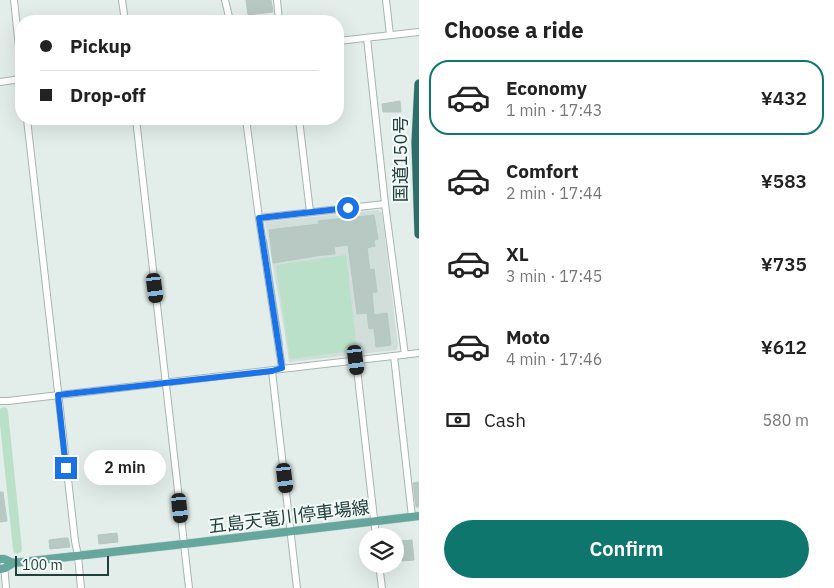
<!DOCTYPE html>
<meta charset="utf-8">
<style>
:root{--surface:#fff;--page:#f6f6f6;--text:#222;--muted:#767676;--line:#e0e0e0;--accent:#0f766e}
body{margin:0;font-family:"IBM Plex Sans","Noto Sans JP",sans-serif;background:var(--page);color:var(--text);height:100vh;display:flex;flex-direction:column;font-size:19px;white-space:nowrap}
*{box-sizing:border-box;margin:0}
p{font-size:16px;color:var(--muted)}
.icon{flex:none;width:28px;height:28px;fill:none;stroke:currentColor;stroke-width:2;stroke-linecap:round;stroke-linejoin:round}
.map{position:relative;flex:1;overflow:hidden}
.sheet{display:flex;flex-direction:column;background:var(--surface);width:415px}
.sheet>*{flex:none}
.top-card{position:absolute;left:15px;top:15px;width:329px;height:110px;border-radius:20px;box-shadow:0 5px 20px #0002;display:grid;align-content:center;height:110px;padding:0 25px;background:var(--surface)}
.tools{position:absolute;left:359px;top:528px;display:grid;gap:10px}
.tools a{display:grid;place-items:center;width:45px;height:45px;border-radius:50%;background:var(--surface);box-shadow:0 5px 20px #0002;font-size:25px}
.scale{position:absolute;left:15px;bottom:12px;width:94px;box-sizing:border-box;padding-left:5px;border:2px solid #21403c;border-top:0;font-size:14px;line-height:18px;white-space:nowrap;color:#21403c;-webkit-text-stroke:4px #f4faf7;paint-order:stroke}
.end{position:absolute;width:22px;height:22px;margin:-11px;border:6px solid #1a73e8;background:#fff;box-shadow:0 0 0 2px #fff}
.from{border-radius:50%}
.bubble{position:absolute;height:35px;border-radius:18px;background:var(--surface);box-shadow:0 5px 20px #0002;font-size:16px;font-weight:600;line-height:35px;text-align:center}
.car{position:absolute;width:15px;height:30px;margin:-15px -8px;border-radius:6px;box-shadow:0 0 4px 1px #0007;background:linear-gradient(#222 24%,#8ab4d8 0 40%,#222 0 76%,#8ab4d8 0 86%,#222 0)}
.top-card b{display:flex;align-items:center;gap:18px;height:48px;font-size:19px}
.top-card b+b{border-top:1px solid var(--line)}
.top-card i{width:12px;height:12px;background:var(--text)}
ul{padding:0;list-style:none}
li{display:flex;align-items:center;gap:15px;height:75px;margin:0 10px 8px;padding:0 15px;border:2px solid transparent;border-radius:20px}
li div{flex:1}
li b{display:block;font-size:19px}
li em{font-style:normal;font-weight:600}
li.active{border-color:var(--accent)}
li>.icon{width:45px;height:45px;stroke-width:1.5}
h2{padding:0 25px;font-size:22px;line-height:60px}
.pay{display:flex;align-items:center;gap:12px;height:55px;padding:0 25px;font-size:19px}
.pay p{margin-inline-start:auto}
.button{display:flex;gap:10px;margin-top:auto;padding:10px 25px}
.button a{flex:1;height:58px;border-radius:30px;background:var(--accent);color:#fff;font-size:20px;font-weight:600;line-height:58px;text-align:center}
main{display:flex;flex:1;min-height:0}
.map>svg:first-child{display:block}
.built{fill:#d1ded9}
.green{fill:#bae0c9}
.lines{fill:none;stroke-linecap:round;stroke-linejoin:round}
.stream{stroke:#88c0d6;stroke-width:2}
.building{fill:#b8c9c4;stroke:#b5c8c2}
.minor-casing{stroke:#a5b6b2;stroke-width:8}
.major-casing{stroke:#c1cac8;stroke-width:9}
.highway-casing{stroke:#c1cac8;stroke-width:10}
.minor{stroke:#fff;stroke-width:6}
.major{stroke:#65a69d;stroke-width:8}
.highway{stroke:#2b6e69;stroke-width:9}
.route{stroke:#1a73e8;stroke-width:6}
.labels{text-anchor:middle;stroke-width:4;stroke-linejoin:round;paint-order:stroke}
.street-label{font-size:18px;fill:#21403c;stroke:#f4faf7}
</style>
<main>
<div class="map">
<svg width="419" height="588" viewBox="0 0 419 588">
<rect width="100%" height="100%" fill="#e3eeea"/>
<path class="built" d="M378 210 382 213 398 346 396 350 289 362 284 328 265 222Z"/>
<g class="green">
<path d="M346 255 357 350 290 359 276 265Z"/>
<path d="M3 407 7 408 8 411 22 549 21 552 17 554 14 553 13 549 0 424V409Z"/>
</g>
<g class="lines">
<path class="stream" d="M266 240 282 345"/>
</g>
<g class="building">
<path d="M246 0H271L273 12 248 15Z"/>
<path d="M400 101 401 112H383L382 104Z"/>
<path d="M374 215 378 239 374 240 375 246 367 248 370 270 374 269 377 292 372 293 374 315 387 313 391 345 376 347 374 328 369 329 367 313 357 314 348 245 334 247 335 254 316 256 273 263 269 230 319 224 318 221Z"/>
<path d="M419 482V507H416L413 483Z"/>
<path d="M0 492H3L7 521 0 522Z"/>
<path d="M117 533 118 542 99 544 98 535Z"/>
<path d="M64 538H68L70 547 50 549 49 540Z"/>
<path d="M412 540 414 560 402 561 400 541Z"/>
</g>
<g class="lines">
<g class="minor-casing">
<g id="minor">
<path d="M14 0 21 66"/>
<path d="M122 0 125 21"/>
<path d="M225 0 230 21"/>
<path d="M277 0 279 21"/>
<path d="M386 0 390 35"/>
<path d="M367 38 385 204 405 355"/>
<path d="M338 41 419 32"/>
<path d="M0 82 21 79"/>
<path d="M27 119 75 541 78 556 81 588"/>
<path d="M136 119 189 588"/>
<path d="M246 119 259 218 282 368"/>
<path d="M299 119 310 212"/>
<path d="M259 218 385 204"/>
<path d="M394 356 412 517"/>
<path d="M356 360 376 536"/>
<path d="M272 371 297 588"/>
<path d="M0 401H8L419 353"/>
<path d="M4 564 6 588"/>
<path d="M379 564 382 588"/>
</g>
</g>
<g class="major-casing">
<g id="major">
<path d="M0 559H4L13 563"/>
<path d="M0 569 5 568 13 563 184 544 419 516"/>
</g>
</g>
<g class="highway-casing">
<path id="highway" d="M419 84 416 142 419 234"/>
</g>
<use href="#minor" class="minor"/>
<use href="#major" class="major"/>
<use href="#highway" class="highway"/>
</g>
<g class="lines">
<path class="route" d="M66 468 58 395 272 371 282 368 259 218 348 208"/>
</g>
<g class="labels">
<g class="street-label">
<text transform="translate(401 159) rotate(-90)" y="6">国道150号</text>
<text transform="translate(289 517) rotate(-7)" y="6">五島天竜川停車場線</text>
</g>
</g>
</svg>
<div class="tools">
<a><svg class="icon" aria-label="layers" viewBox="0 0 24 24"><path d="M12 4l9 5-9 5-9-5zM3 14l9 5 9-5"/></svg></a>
</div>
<div class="scale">100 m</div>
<i class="end from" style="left:348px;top:208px"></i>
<i class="end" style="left:66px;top:468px"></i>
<div class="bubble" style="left:84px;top:450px;width:82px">2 min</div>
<i class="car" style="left:155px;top:288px;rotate:173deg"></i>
<i class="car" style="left:356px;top:360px;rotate:173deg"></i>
<i class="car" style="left:285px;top:478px;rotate:173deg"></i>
<i class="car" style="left:180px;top:508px;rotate:174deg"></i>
<div class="top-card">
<b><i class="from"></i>Pickup</b>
<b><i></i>Drop-off</b>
</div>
</div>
<section class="sheet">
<h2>Choose a ride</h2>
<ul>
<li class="active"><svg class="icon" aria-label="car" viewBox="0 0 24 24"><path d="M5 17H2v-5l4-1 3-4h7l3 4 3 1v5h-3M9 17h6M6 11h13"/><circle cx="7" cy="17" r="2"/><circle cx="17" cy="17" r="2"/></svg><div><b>Economy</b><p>1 min · 17:43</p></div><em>¥432</em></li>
<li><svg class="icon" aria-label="car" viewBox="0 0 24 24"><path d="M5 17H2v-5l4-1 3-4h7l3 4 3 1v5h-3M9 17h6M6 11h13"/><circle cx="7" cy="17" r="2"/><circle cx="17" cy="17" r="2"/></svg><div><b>Comfort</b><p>2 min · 17:44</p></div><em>¥583</em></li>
<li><svg class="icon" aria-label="car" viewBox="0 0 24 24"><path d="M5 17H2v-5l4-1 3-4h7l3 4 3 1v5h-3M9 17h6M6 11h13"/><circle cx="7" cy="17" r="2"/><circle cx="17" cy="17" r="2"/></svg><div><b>XL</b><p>3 min · 17:45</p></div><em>¥735</em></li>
<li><svg class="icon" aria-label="car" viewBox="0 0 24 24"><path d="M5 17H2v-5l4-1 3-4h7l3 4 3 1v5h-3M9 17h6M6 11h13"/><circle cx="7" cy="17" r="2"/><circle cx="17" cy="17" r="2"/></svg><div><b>Moto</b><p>4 min · 17:46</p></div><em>¥612</em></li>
</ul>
<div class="pay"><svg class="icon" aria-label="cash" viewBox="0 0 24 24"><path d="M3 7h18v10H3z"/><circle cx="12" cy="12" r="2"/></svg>Cash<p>580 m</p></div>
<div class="button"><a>Confirm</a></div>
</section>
</main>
